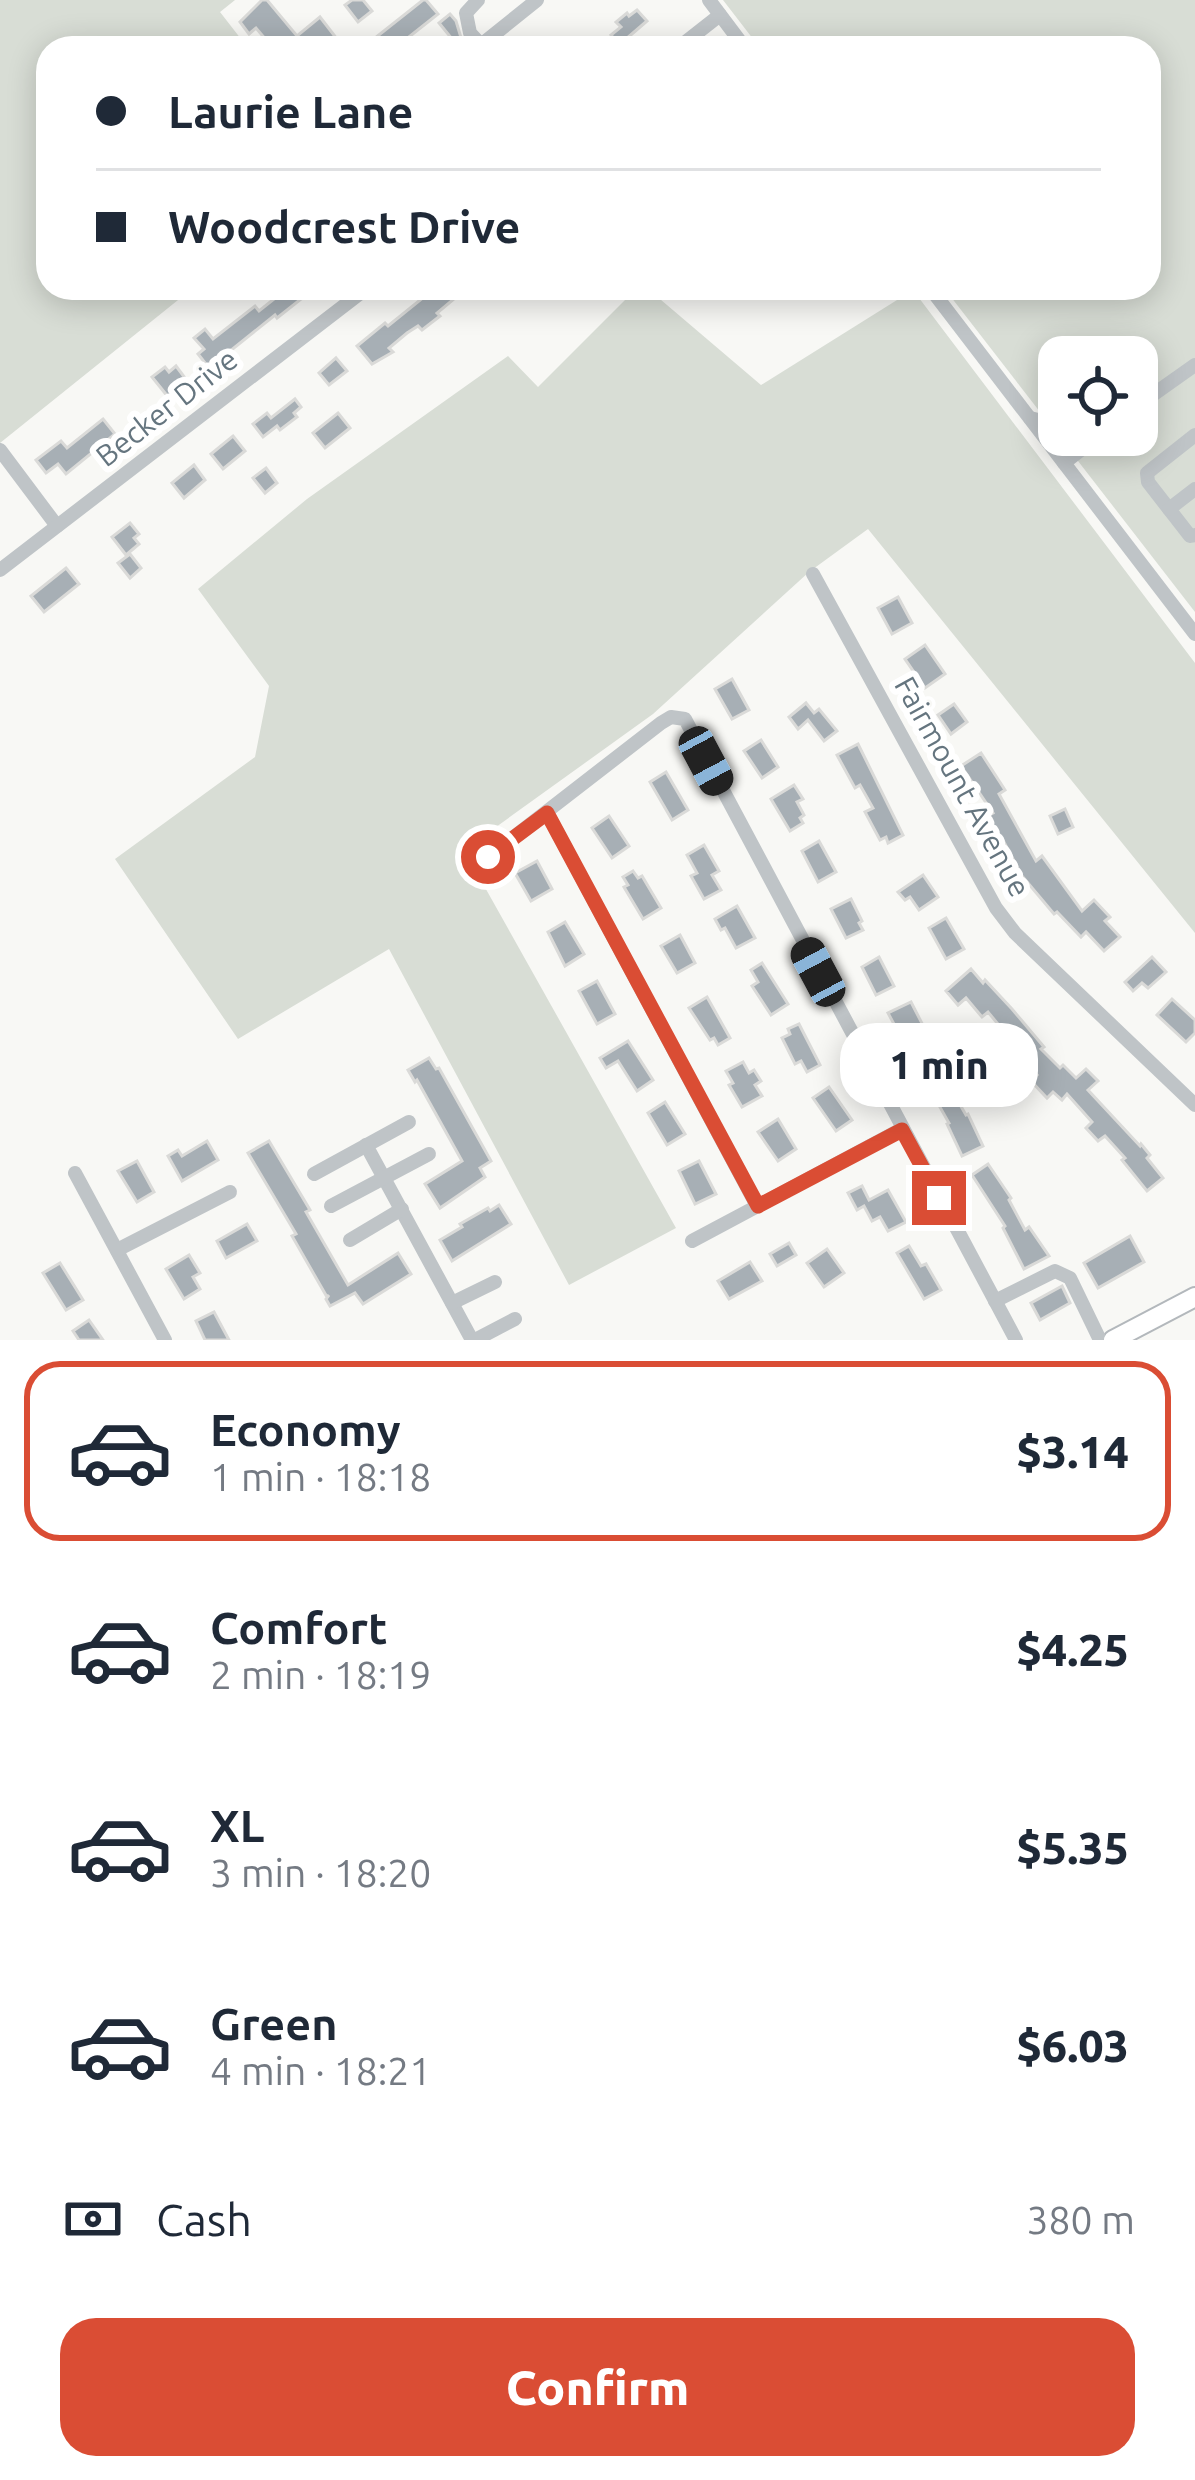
<!DOCTYPE html>
<meta charset="utf-8">
<style>
:root{--surface:#fff;--page:#f6f6f7;--text:#1f2937;--muted:#747a83;--line:#e0e1e3;--accent:#da4d34}
body{margin:0;font-family:Ubuntu,sans-serif;background:var(--page);color:var(--text);height:100vh;display:flex;flex-direction:column;font-size:45px;white-space:nowrap}
*{box-sizing:border-box;margin:0}
p{font-size:39px;color:var(--muted)}
.icon{flex:none;width:66px;height:66px;fill:none;stroke:currentColor;stroke-width:2;stroke-linecap:round;stroke-linejoin:round}
.map{position:relative;height:1340px;overflow:hidden}
.sheet{display:flex;flex-direction:column;background:var(--surface);flex:1}
.sheet>*{flex:none}
.hud{position:absolute;left:36px;top:36px;width:1125px;height:264px;border-radius:36px;box-shadow:0 6px 30px #0003;display:grid;align-content:center;height:264px;padding:0 60px;background:var(--surface)}
.buttons{position:absolute;left:1038px;top:336px;display:grid;gap:24px}
.buttons a{display:grid;place-items:center;width:120px;height:120px;border-radius:24px;background:var(--surface);box-shadow:0 6px 30px #0003;font-size:60px}
.end{position:absolute;width:54px;height:54px;margin:-27px;border:15px solid #da4d34;background:#fff;box-shadow:0 0 0 6px #fff}
.from{border-radius:50%}
.bubble{position:absolute;height:84px;border-radius:36px;background:var(--surface);box-shadow:0 6px 30px #0003;font-size:39px;font-weight:800;line-height:84px;text-align:center}
.car{position:absolute;width:36px;height:72px;margin:-36px -18px;border-radius:15px;box-shadow:0 0 9px 3px #0007;background:linear-gradient(#222 24%,#8ab4d8 0 40%,#222 0 76%,#8ab4d8 0 86%,#222 0)}
.hud b{display:flex;align-items:center;gap:42px;height:114px;font-size:45px}
.hud b+b{border-top:3px solid var(--line)}
.hud i{width:30px;height:30px;background:var(--text)}
ul{padding:21px 0 0;list-style:none}
li{display:flex;align-items:center;gap:36px;height:180px;margin:0 24px 18px;padding:0 36px;border:6px solid transparent;border-radius:36px}
li div{flex:1}
li b{display:block;font-size:45px}
li em{font-style:normal;font-weight:800}
li.selected{border-color:var(--accent)}
li>.icon{width:108px;height:108px;stroke-width:1.5}
.pay{display:flex;align-items:center;gap:30px;height:132px;padding:0 60px;font-size:45px}
.pay p{margin-inline-start:auto}
.action{display:flex;gap:24px;margin-top:auto;padding:24px 60px}
.action a{flex:1;height:138px;border-radius:36px;background:var(--accent);color:#fff;font-size:48px;font-weight:800;line-height:138px;text-align:center}
.map>svg:first-child{display:block}
.green{fill:#d8ddd5;fill-rule:evenodd}
.building{fill:#a7afb5;stroke:#dadad8;stroke-width:3}
.lines{fill:none;stroke-linecap:round;stroke-linejoin:round}
.major-casing{stroke:#b3b8bc;stroke-width:22}
.minor{stroke:#bfc4c7;stroke-width:14}
.major{stroke:#fff;stroke-width:18}
.route{stroke:#da4d34;stroke-width:15}
.labels{text-anchor:middle;stroke-width:12;stroke-linejoin:round;paint-order:stroke}
.street-label{font-size:30px;fill:#65757f;stroke:#fff}
</style>
<div class="map">
<svg width="1195" height="1340" viewBox="0 0 1195 1340">
<rect width="100%" height="100%" fill="#f8f8f5"/>
<g class="green">
<path d="M0 0H235L220 12 248 48H48V288H193L0 443Z"/>
<path d="M723 0H1195V612L944 288H1149V48H760ZM1059 357H1137V435H1059Z"/>
<path d="M637 288H647L761 385 913 290 1195 663V933L868 529 809 572 653 714 464 850 676 1228 569 1285 389 949 238 1039 115 859 255 757 269 686 198 589 307 499 508 356 538 387Z"/>
</g>
<g class="building">
<path d="M262 0H267L297 36 320 17 344 48H273L256 28 249 34 240 22Z"/>
<path d="M352 0H363L372 11 358 22 345 5Z"/>
<path d="M423 0H426L438 14 395 48H375L370 42Z"/>
<path d="M637 10 647 21 619 45 611 35 621 27 616 22 627 13 629 16Z"/>
<path d="M450 14 456 21 462 41 457 45 439 23Z"/>
<path d="M273 288H315L277 318 275 315 209 368 198 354 204 349 194 338 205 329 213 339 255 306 259 311 279 295Z"/>
<path d="M435 288H467L437 313 440 316 422 330 418 326 407 333 389 348 393 352 372 364 357 346 385 323 388 326Z"/>
<path d="M336 358 347 371 329 385 319 373Z"/>
<path d="M176 366 188 382 169 398 152 377 165 367 169 372Z"/>
<path d="M295 399 301 407 294 413 297 417 280 430 277 426 263 437 253 424 267 413 271 418Z"/>
<path d="M338 413 350 428 325 448 313 433Z"/>
<path d="M103 419 115 434 66 474 58 464 46 473 36 460 61 441 67 448Z"/>
<path d="M233 436 245 451 223 469 211 454Z"/>
<path d="M194 465 205 480 184 498 172 483Z"/>
<path d="M266 468 277 483 265 493 253 478Z"/>
<path d="M130 523 139 534 134 538 139 544 126 555 112 537Z"/>
<path d="M130 554 141 568 130 578 118 563Z"/>
<path d="M66 568 79 584 44 612 31 596Z"/>
<path d="M898 597 912 623 892 634 878 608Z"/>
<path d="M925 645 945 674 925 688 905 659Z"/>
<path d="M732 679 749 710 732 719 715 689Z"/>
<path d="M806 703 814 713 819 709 837 731 824 741 808 720 798 729 789 717Z"/>
<path d="M954 704 967 722 951 734 938 715Z"/>
<path d="M761 740 778 767 762 778 744 751Z"/>
<path d="M858 744 903 835 888 843 886 837 880 840 865 812 873 808 860 785 855 788 837 755Z"/>
<path d="M981 753 1005 790 999 794 1036 861 1042 856 1082 911 1094 900 1110 917 1105 921 1120 937 1104 951 1086 932 1081 937 1057 912 1054 914 1022 876 1004 842 999 845 984 818 993 813 961 766Z"/>
<path d="M666 772 688 810 672 820 650 782Z"/>
<path d="M794 785 803 799 797 802 804 815 800 818 803 823 790 831 771 799Z"/>
<path d="M1065 809 1073 827 1058 834 1050 816Z"/>
<path d="M609 816 629 846 612 858 592 828Z"/>
<path d="M819 841 836 872 818 882 802 851Z"/>
<path d="M704 845 719 871 712 875 721 890 704 899 691 876 697 873 687 855Z"/>
<path d="M537 861 552 889 531 901 515 873Z"/>
<path d="M633 871 638 878 642 876 661 908 643 919 624 887 628 885 623 877Z"/>
<path d="M923 875 938 897 919 910 910 897 905 900 898 892Z"/>
<path d="M851 899 862 921 859 923 863 930 846 938 831 909Z"/>
<path d="M737 906 755 938 736 948 725 928 721 930 715 919Z"/>
<path d="M946 918 964 949 946 959 929 928Z"/>
<path d="M565 922 584 954 565 966 548 932Z"/>
<path d="M680 935 695 963 677 973 661 946Z"/>
<path d="M879 957 894 986 876 995 862 967Z"/>
<path d="M1152 957 1166 972 1148 988 1142 983 1133 991 1125 982Z"/>
<path d="M762 963 788 1004 771 1015 752 986 758 982 751 970Z"/>
<path d="M971 969 983 983 985 980 1012 1009 1044 1047 1041 1049 1060 1068 1063 1065 1076 1078 1086 1069 1098 1081 1088 1090 1140 1146 1141 1144 1150 1155 1147 1158 1163 1178 1147 1191 1122 1160 1125 1158 1105 1136 1098 1141 1086 1128 1092 1122 1067 1094 1062 1100 1053 1092 1047 1098 1031 1081 1037 1075 1015 1049 1009 1055 1002 1046 1007 1041 999 1031 1002 1029 988 1012 982 1017 966 998 958 1005 946 991Z"/>
<path d="M597 981 615 1014 597 1024 579 991Z"/>
<path d="M707 997 730 1038 718 1045 714 1038 710 1040 689 1008Z"/>
<path d="M1172 999 1195 1020V1033L1186 1042 1157 1015Z"/>
<path d="M911 1002 930 1039 908 1050 888 1013Z"/>
<path d="M799 1024 820 1065 807 1072 801 1061 795 1064 782 1038 790 1034 788 1029Z"/>
<path d="M628 1041 653 1080 637 1091 618 1061 606 1068 600 1058Z"/>
<path d="M944 1056 954 1073 949 1076 952 1082 948 1084 966 1115 968 1114 983 1146 962 1156 947 1124 949 1123 919 1070Z"/>
<path d="M429 1058 436 1069 439 1068 491 1161 480 1168 485 1177 440 1208 425 1184 462 1161 417 1080 415 1082 408 1070Z"/>
<path d="M743 1062 749 1073 754 1070 761 1081 755 1085 762 1096 742 1107 729 1085 733 1083 726 1071Z"/>
<path d="M829 1087 852 1120 836 1131 813 1098Z"/>
<path d="M665 1102 685 1134 667 1145 648 1113Z"/>
<path d="M778 1119 796 1149 778 1161 758 1132Z"/>
<path d="M207 1141 218 1160 182 1181 168 1156 178 1150 182 1156Z"/>
<path d="M269 1141 310 1210 306 1212 348 1285 398 1253 411 1274 363 1304 355 1293 330 1306 326 1299 329 1295 327 1297 292 1236 296 1234 248 1153Z"/>
<path d="M137 1161 154 1192 137 1202 118 1171Z"/>
<path d="M699 1161 716 1194 695 1204 679 1171Z"/>
<path d="M988 1164 1011 1198 1009 1200 1025 1230 1029 1227 1049 1256 1024 1269 1003 1228 1005 1226 972 1175Z"/>
<path d="M862 1186 869 1200 888 1190 906 1222 888 1231 880 1217 872 1221 864 1206 857 1210 848 1193Z"/>
<path d="M499 1205 511 1224 452 1261 440 1240 462 1227 460 1224 488 1208 490 1211Z"/>
<path d="M247 1224 257 1241 226 1258 217 1241Z"/>
<path d="M1130 1236 1144 1262 1098 1288 1084 1263Z"/>
<path d="M789 1243 796 1255 777 1266 770 1254Z"/>
<path d="M909 1246 921 1266 926 1264 941 1290 924 1299 897 1253Z"/>
<path d="M827 1249 844 1273 824 1287 807 1263Z"/>
<path d="M189 1255 200 1273 193 1277 200 1289 184 1299 166 1269Z"/>
<path d="M750 1262 762 1281 729 1299 718 1281Z"/>
<path d="M60 1263 83 1300 66 1310 43 1273Z"/>
<path d="M1062 1286 1070 1303 1040 1320 1031 1303Z"/>
<path d="M214 1312 229 1340H205L196 1321Z"/>
<path d="M89 1320 103 1340H79L73 1331Z"/>
</g>
<g class="lines">
<g class="major-casing">
<path id="major" d="M1113 1340 1195 1297"/>
</g>
<g class="minor">
<path d="M709 0 745 48"/>
<path d="M481 45 537 0"/>
<path d="M477 48 481 45 470 33 466 13 478 0"/>
<path d="M678 48 720 15"/>
<path d="M930 288 1195 634"/>
<path d="M1137 406 1195 365"/>
<path d="M1030 418 1059 425"/>
<path d="M1195 435 1147 473 1148 482 1190 536 1195 535"/>
<path d="M0 450 57 526"/>
<path d="M1064 463 1100 435"/>
<path d="M1169 509 1195 489"/>
<path d="M0 570 367 288"/>
<path d="M813 574 996 908 1015 933 1195 1105"/>
<path d="M547 813 757 1206"/>
<path d="M488 857 661 723 671 717 685 719 1016 1340"/>
<path d="M366 1145 472 1340"/>
<path d="M75 1173 165 1340"/>
<path d="M314 1174 409 1122"/>
<path d="M331 1206 429 1154"/>
<path d="M350 1240 402 1209"/>
<path d="M692 1241 902 1129"/>
<path d="M117 1250 230 1192"/>
<path d="M995 1301 1055 1271 1070 1278 1100 1340"/>
<path d="M452 1303 495 1282"/>
<path d="M475 1340 515 1319"/>
</g>
<use href="#major" class="major"/>
</g>
<g class="lines">
<path class="route" d="M488 857 547 813 758 1206 902 1130 939 1198"/>
</g>
<g class="labels">
<g class="street-label">
<text transform="translate(167 408) rotate(-38)" y="10">Becker Drive</text>
<text transform="translate(962 787) rotate(61)" y="10">Fairmount Avenue</text>
</g>
</g>
</svg>
<div class="buttons">
<a><svg class="icon" aria-label="locate" viewBox="0 0 24 24"><circle cx="12" cy="12" r="6"/><path d="M12 2v4M12 18v4M2 12h4M18 12h4"/></svg></a>
</div>
<i class="end from" style="left:488px;top:857px"></i>
<i class="end" style="left:939px;top:1198px"></i>
<div class="bubble" style="left:840px;top:1023px;width:198px">1 min</div>
<i class="car" style="left:706px;top:761px;rotate:152deg"></i>
<i class="car" style="left:818px;top:972px;rotate:332deg"></i>
<div class="hud">
<b><i class="from"></i>Laurie Lane</b>
<b><i></i>Woodcrest Drive</b>
</div>
</div>
<section class="sheet">
<ul>
<li class="selected"><svg class="icon" aria-label="car" viewBox="0 0 24 24"><path d="M5 17H2v-5l4-1 3-4h7l3 4 3 1v5h-3M9 17h6M6 11h13"/><circle cx="7" cy="17" r="2"/><circle cx="17" cy="17" r="2"/></svg><div><b>Economy</b><p>1 min · 18:18</p></div><em>$3.14</em></li>
<li><svg class="icon" aria-label="car" viewBox="0 0 24 24"><path d="M5 17H2v-5l4-1 3-4h7l3 4 3 1v5h-3M9 17h6M6 11h13"/><circle cx="7" cy="17" r="2"/><circle cx="17" cy="17" r="2"/></svg><div><b>Comfort</b><p>2 min · 18:19</p></div><em>$4.25</em></li>
<li><svg class="icon" aria-label="car" viewBox="0 0 24 24"><path d="M5 17H2v-5l4-1 3-4h7l3 4 3 1v5h-3M9 17h6M6 11h13"/><circle cx="7" cy="17" r="2"/><circle cx="17" cy="17" r="2"/></svg><div><b>XL</b><p>3 min · 18:20</p></div><em>$5.35</em></li>
<li><svg class="icon" aria-label="car" viewBox="0 0 24 24"><path d="M5 17H2v-5l4-1 3-4h7l3 4 3 1v5h-3M9 17h6M6 11h13"/><circle cx="7" cy="17" r="2"/><circle cx="17" cy="17" r="2"/></svg><div><b>Green</b><p>4 min · 18:21</p></div><em>$6.03</em></li>
</ul>
<div class="pay"><svg class="icon" aria-label="cash" viewBox="0 0 24 24"><path d="M3 7h18v10H3z"/><circle cx="12" cy="12" r="2"/></svg>Cash<p>380 m</p></div>
<div class="action"><a>Confirm</a></div>
</section>
